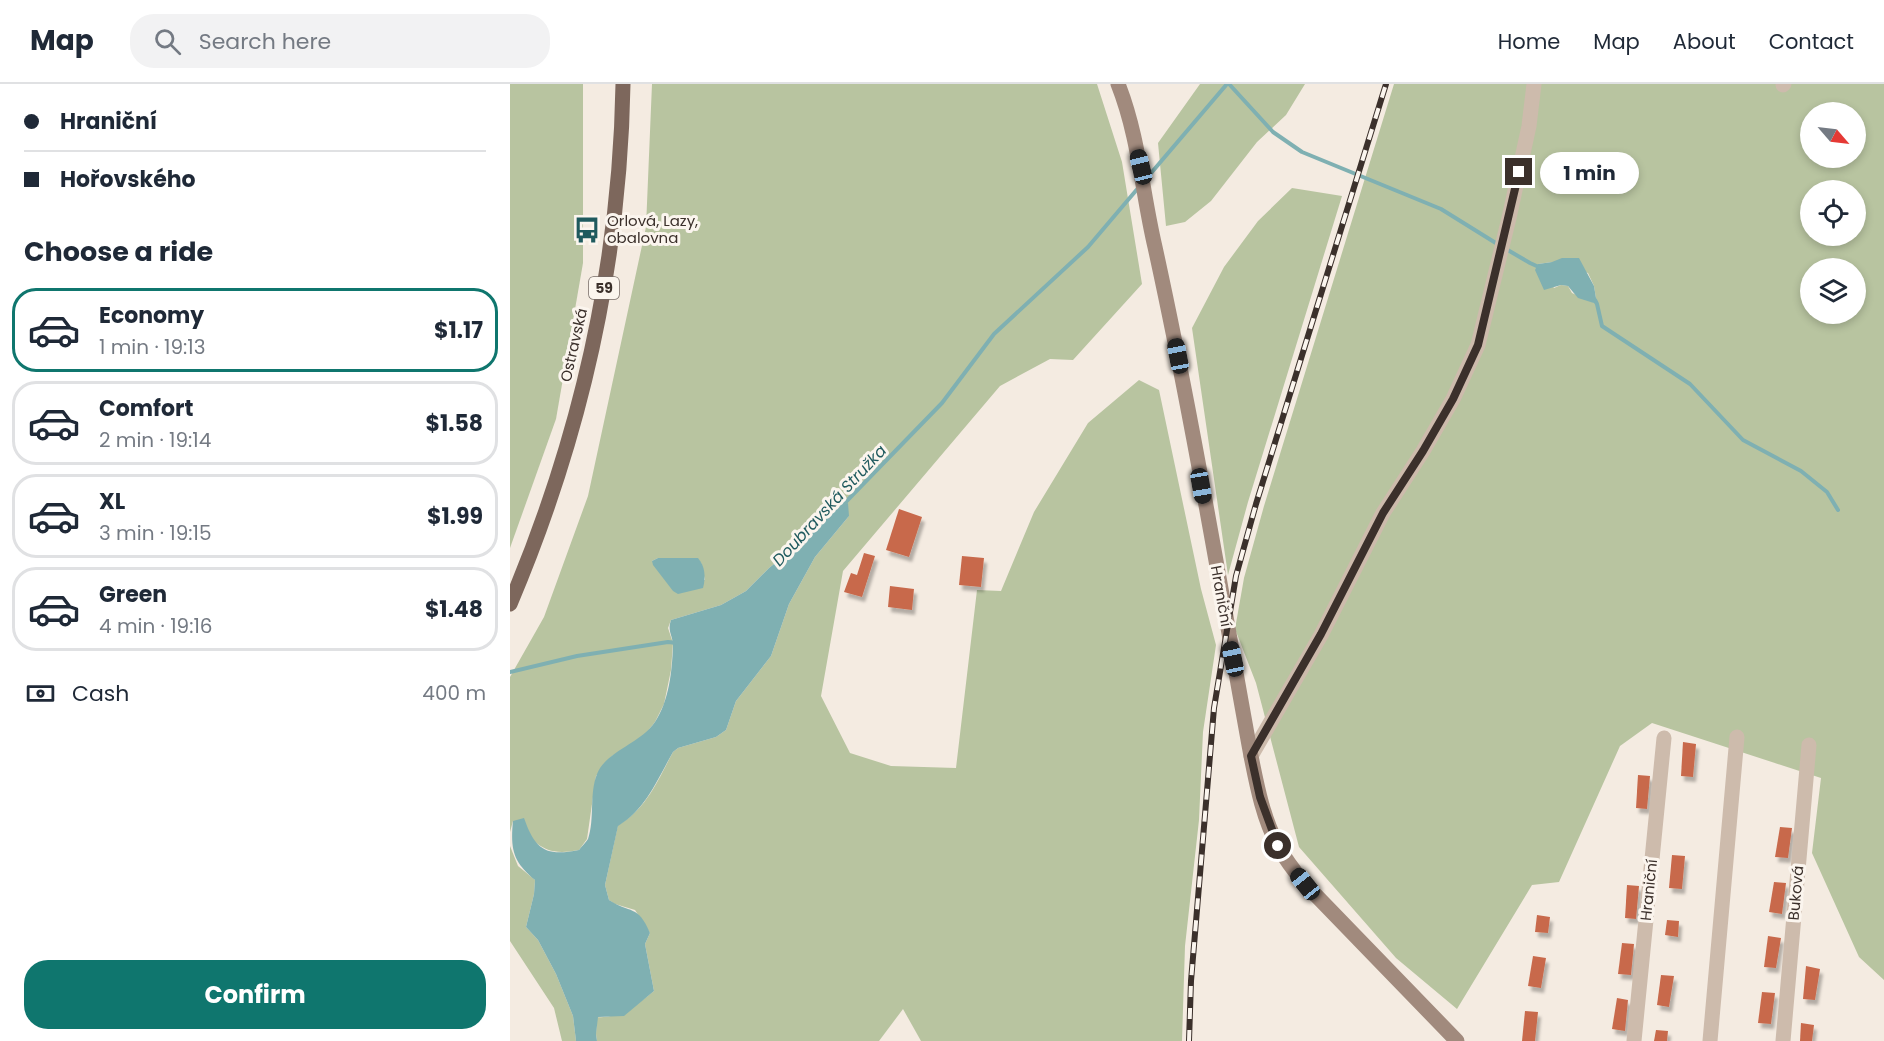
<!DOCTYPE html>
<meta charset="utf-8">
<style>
:root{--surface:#fff;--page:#f2f2f3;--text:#1f2937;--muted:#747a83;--line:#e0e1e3;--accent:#0f766e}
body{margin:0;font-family:Poppins,sans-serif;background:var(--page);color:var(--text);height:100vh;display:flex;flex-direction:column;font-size:22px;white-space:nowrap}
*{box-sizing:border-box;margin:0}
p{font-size:20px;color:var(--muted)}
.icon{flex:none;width:33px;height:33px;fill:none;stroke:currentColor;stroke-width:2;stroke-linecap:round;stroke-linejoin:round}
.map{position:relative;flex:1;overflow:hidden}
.details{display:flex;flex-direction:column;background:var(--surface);width:510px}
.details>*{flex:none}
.top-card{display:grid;align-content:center;height:132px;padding:0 24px;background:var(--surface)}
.needle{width:39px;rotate:118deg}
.fabs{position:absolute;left:1290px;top:18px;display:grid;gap:12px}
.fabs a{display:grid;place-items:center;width:66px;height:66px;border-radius:50%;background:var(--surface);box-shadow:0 3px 9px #0003;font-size:30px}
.end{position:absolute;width:27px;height:27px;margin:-14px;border:8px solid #3b302b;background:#fff;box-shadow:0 0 0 3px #fff}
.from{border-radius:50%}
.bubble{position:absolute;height:42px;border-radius:21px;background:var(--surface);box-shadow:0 3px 9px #0003;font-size:20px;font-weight:700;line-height:42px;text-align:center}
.car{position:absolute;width:18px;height:36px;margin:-18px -9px;border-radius:8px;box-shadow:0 0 4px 2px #0007;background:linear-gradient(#222 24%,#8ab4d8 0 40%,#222 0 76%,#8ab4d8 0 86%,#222 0)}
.top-card b{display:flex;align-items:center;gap:21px;height:57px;font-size:22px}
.top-card b+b{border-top:2px solid var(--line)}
.top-card i{width:15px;height:15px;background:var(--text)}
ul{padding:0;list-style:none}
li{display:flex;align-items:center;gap:18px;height:84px;margin:0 12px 9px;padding:0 12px;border:3px solid var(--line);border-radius:24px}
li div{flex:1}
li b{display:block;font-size:22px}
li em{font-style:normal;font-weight:700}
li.on{border-color:var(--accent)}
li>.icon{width:54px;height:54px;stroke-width:1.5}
h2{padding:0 24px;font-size:27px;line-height:72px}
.pay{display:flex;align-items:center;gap:15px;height:66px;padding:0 24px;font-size:22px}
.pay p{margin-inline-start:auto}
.button{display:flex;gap:12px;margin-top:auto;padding:12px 24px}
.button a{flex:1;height:69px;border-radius:24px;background:var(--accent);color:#fff;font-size:24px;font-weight:700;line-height:69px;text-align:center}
header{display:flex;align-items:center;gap:36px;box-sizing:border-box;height:84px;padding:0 30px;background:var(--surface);border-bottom:2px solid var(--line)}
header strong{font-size:28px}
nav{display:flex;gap:33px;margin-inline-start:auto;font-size:21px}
.search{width:420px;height:54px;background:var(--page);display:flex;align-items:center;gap:15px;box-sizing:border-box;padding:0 21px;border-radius:24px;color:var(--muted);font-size:22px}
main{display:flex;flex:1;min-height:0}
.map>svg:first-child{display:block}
.green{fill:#b8c4a0;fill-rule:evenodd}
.water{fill:#7fb0b2}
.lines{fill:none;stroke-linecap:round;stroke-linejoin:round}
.stream{stroke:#7fb0b2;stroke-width:4}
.building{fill:#c8694b;filter:url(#shadow)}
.street{stroke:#cdbbac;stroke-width:15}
.secondary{stroke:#a18a7d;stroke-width:15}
.primary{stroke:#7d675c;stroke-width:15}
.rail-casing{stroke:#3b302b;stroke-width:6}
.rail{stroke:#fbf5ee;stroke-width:4;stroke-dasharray:11;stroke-linecap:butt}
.route{stroke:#3b302b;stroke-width:8}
.labels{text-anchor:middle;stroke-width:6;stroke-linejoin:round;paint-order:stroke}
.shield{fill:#fbf5ee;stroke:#756b66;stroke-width:1.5}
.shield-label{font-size:14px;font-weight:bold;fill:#3b302b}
.poi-label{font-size:15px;fill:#3b302b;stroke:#fbf5ee;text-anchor:start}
.street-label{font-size:15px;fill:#3b302b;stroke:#fbf5ee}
.water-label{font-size:16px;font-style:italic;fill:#1f5a5e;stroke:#fbf5ee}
</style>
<header>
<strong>Map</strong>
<div class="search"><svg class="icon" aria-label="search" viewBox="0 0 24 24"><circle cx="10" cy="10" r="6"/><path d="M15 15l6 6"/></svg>Search here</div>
<nav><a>Home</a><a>Map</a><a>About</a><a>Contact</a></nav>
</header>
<main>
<section class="details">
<div class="top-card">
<b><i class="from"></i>Hraniční</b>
<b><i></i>Hořovského</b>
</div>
<h2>Choose a ride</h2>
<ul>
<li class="on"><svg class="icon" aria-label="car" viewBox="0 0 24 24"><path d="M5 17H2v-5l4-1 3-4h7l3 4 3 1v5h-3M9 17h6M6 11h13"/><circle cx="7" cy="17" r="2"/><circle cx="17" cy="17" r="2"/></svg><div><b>Economy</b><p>1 min · 19:13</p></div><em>$1.17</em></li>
<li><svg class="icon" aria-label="car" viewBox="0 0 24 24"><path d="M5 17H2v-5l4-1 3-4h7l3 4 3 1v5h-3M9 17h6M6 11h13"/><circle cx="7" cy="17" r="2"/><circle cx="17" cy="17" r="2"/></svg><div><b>Comfort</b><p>2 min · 19:14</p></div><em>$1.58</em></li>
<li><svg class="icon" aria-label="car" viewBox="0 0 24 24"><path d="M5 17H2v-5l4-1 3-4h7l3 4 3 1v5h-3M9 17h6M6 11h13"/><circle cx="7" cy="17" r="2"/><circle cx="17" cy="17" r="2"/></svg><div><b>XL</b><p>3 min · 19:15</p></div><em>$1.99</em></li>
<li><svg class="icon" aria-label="car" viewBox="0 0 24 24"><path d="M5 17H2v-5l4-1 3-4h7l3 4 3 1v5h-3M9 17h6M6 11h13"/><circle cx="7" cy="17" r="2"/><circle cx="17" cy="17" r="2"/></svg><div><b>Green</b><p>4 min · 19:16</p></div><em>$1.48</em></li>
</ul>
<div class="pay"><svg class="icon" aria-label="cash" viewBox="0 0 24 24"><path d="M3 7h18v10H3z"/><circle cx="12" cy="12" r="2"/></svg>Cash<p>400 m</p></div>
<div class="button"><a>Confirm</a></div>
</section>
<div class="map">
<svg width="1374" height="957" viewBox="0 0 1374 957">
<defs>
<filter id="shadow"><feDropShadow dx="3" dy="5" stdDeviation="1.5" flood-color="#0004"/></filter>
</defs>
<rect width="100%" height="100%" fill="#f4ebe1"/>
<g class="green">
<path d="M0 0H73V179L46 335 0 464Z"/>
<path d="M142 0H587L612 78 632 200 563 276 540 275 490 302 333 487 311 612 340 669 381 682 446 684 467 506 491 507 524 428 578 339 629 296 649 306 691 505 706 561 693 648 689 736 675 862 672 957H411L393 925 369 957H87L86 950 87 933C109 935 128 920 144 907L135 860 140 849 125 826 105 820 99 816 95 801 108 741C136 726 148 696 163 668L168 664 206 653 216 646 226 617 261 572 279 520 305 473 339 432 289 460 259 484 236 507 211 521 161 536 158 544 163 559 161 586 154 620 145 638 133 653 102 672 86 692 77 755 69 766C33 773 28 760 3 737L0 748V593L34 533 78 412 136 143ZM148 474H187L191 479 195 496 142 477Z"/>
<path d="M690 0H795L776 31 747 58 701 117 675 138 656 142 648 59Z"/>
<path d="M884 0H1374V896L1349 873 1302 769 1311 694 1142 639 1110 662 1049 798 1022 801 947 925 886 874 789 763 746 599 725 545 734 494 754 422ZM1300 28H1346V74H1300ZM1300 106H1346V152H1300ZM1042 178 1078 189 1084 202 1087 220 1062 209 1058 202 1051 201 1044 204 1028 180ZM1300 184H1346V230H1300Z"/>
<path d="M782 104 832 112 738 418 718 491 682 244 714 183 748 137Z"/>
<path d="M0 762 8 782 25 796 24 810 16 843 28 856 46 890 63 932 66 957H52L44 924 0 857Z"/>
</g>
<g class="water">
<path d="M1052 174H1069L1084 202 1087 220 1068 214 1058 202 1051 201 1034 206 1025 186 1028 180 1042 178Z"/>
<path d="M338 419 339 432 305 473 279 520 261 572 226 617 216 646 206 653 168 664 163 668C147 696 136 725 108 742L95 801 99 816C120 830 128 820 140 849L135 860 144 907 114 932 88 933 86 950 87 957H66L63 932 46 890 28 856 16 843 24 810 25 796C4 778 0 767 3 737L14 734C25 765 35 773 69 766 72 762 76 758 78 755 85 735 79 710 87 690 96 667 130 660 145 638 159 617 162 588 163 562 163 551 157 548 161 536L211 521 236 507 259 484 289 460 324 426Z"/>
<path d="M148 474H188C195 482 196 493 193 504L168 510 163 507 143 481 142 477Z"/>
</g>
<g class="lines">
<g class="stream">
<path d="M719 0 763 48 792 68 931 125 989 161"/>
<path d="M636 95 717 0"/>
<path d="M996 165 1020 179 1031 184"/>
<path d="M1085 216 1087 220 1092 242 1180 300 1233 356 1291 387 1317 408 1328 426"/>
<path d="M328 426 432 319 484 250 578 163 629 103"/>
<path d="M0 588 67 572 158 558 167 559"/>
</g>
</g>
<g class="building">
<path d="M389 425 412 433 399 473 376 466Z"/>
<path d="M354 469 365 472 352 513 334 508 341 489 347 491Z"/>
<path d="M452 472 474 474 471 503 449 501Z"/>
<path d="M380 502 404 505 402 526 378 523Z"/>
<path d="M1173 658 1186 660 1183 693 1171 692Z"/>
<path d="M1128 691 1140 692 1137 725 1126 724Z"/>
<path d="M1270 743 1282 744 1278 774 1265 773Z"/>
<path d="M1162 771 1175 772 1172 805 1159 804Z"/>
<path d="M1264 798 1276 799 1272 830 1259 828Z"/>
<path d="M1117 801 1129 802 1126 835 1115 834Z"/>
<path d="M1027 831 1040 833 1038 849 1025 848Z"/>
<path d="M1157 836 1169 837 1168 853 1155 851Z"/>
<path d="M1258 852 1271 854 1266 884 1254 883Z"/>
<path d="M1112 859 1124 860 1121 891 1108 890Z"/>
<path d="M1023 872 1036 874 1031 904 1018 902Z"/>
<path d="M1296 882 1310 885 1305 916 1293 915Z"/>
<path d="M1151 891 1164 892 1159 923 1147 921Z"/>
<path d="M1252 908 1265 909 1261 940 1248 939Z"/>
<path d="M1107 914 1118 916 1115 947 1102 945Z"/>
<path d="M1015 927 1028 928 1025 957H1012Z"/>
<path d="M1291 939 1304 941 1302 957H1290Z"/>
<path d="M1146 946 1158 947 1157 957H1144Z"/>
</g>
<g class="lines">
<g class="street">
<path d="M1273 1 1274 0"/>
<path d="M741 672 811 551 873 429 913 367 943 315 968 261 999 134 1019 42 1024 0"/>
<path d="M1124 957 1154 654"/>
<path d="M1200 957 1227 653"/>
<path d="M1273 957 1299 661"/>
</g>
<path class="secondary" d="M608 0C629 53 632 108 645 163 682 332 710 502 741 672 747 702 753 734 768 762 775 775 785 788 795 800L947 957"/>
<path class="primary" d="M0 520C70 355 110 179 113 0"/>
<g class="rail-casing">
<path id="rail" d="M679 957 681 897 704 624 726 492 746 420 876 0"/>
</g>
<use href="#rail" class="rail"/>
</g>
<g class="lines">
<path class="route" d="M768 762 750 713 741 672 811 550 873 429 913 367 943 315 968 261 1009 88"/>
</g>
<defs>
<g id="bus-bare" transform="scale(2.07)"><path d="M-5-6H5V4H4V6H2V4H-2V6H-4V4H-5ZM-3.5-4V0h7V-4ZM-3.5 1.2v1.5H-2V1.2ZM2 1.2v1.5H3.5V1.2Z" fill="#1f5a5e" stroke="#fbf5ee" stroke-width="2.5" paint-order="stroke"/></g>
</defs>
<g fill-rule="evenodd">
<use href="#bus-bare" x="77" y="146"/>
</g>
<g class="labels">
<rect class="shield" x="79" y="193" width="30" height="22" rx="4.5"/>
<g class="shield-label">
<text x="94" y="209">59</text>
</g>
<g class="poi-label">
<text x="97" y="142">Orlová, Lazy,<tspan x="97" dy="17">obalovna</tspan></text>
</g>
<g class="street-label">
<text transform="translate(64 261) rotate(-77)" y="5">Ostravská</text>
<text transform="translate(711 512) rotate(80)" y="5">Hraniční</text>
<text transform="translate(1139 806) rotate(-84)" y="5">Hraniční</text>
<text transform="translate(1286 809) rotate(-85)" y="5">Buková</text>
</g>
<g class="water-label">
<text transform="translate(319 421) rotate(-47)" y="6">Doubravská Stružka</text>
</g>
</g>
</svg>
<div class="fabs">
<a><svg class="needle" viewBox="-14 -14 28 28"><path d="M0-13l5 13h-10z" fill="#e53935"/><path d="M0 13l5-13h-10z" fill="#747a83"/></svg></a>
<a><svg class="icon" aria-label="locate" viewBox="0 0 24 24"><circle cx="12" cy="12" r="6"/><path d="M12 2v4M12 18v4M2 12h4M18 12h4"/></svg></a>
<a><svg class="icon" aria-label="layers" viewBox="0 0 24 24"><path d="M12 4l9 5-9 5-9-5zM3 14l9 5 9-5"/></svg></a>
</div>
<i class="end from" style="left:768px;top:762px"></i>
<i class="end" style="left:1009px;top:88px"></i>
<div class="bubble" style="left:1030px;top:68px;width:99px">1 min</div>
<i class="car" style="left:631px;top:83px;rotate:346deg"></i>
<i class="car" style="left:668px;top:272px;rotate:349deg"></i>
<i class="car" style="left:691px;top:402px;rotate:170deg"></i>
<i class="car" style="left:723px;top:575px;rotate:348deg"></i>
<i class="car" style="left:795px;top:800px;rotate:321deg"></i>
</div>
</main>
